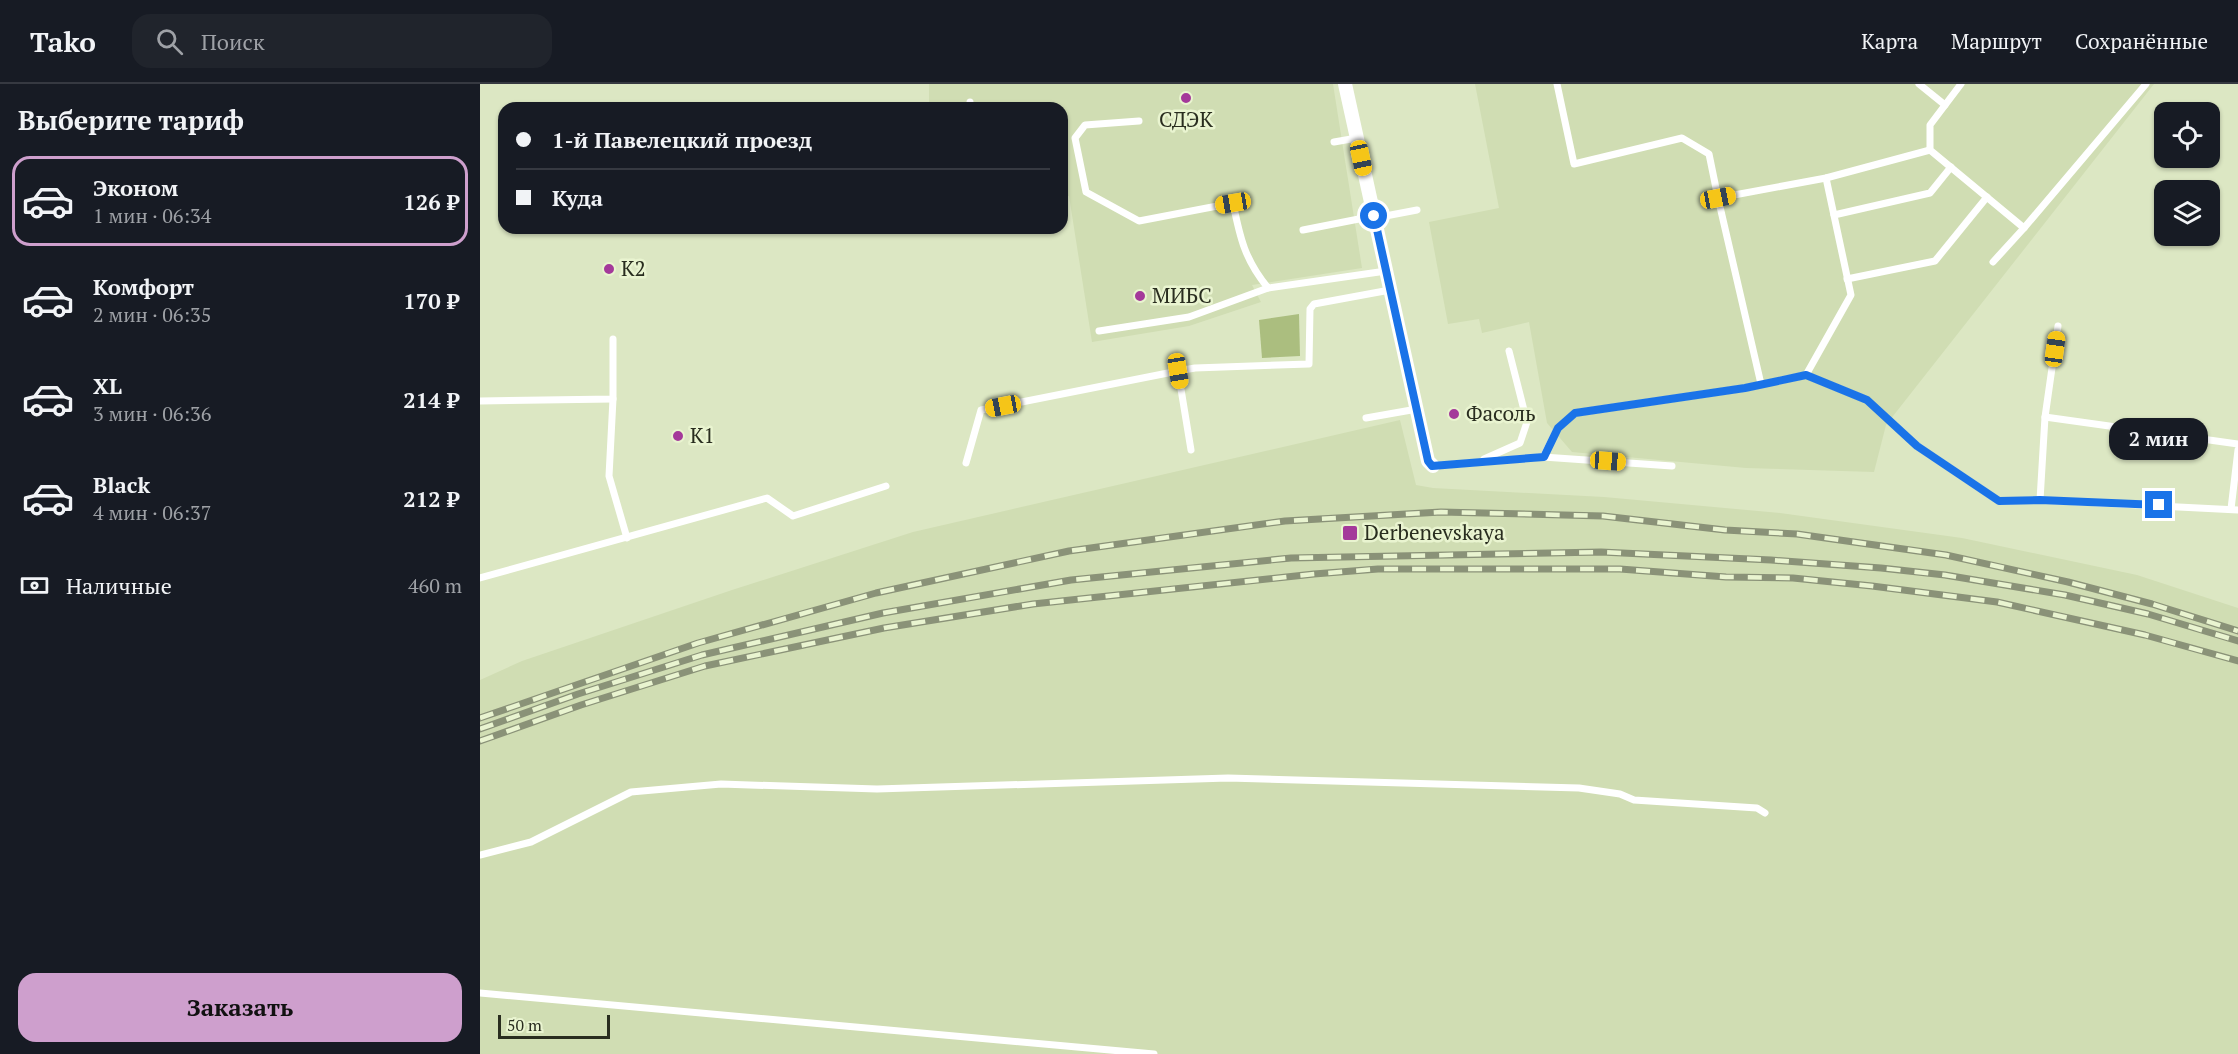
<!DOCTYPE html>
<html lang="ru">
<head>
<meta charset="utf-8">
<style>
  :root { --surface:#171b24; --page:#20242c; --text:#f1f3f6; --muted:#9ea1a6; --line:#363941; --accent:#ce9fcd }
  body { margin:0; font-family:"PT Serif",serif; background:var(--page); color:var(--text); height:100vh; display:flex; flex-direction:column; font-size:22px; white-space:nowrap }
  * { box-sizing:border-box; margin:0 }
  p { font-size:20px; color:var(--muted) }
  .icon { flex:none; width:33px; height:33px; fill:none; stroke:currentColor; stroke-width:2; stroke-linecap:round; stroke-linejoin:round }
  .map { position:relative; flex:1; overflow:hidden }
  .side { display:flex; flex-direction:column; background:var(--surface); width:480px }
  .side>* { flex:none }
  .guide { position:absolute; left:18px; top:18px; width:570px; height:132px; border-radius:18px; box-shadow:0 2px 4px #0004; display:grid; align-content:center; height:132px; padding:0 18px; background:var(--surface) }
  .fabs { position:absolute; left:1674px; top:18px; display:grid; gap:12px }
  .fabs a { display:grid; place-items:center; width:66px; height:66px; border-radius:12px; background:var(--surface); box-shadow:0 2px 4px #0004; font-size:30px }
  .scale { position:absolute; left:18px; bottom:15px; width:112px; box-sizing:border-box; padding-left:6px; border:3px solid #292d1f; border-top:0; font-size:16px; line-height:21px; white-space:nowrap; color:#292d1f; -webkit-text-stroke:4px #e9f4d0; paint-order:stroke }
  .end { position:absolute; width:27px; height:27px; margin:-14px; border:8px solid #1a73e8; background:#fff; box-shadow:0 0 0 3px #fff }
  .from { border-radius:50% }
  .bubble { position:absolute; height:42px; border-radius:18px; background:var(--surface); box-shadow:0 2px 4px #0004; font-size:20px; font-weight:700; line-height:42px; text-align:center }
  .car { position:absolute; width:18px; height:36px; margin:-18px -9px; border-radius:8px; box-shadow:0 0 4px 2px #0007; background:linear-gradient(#f5c518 24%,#345 0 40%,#f5c518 0 76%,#345 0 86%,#f5c518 0) }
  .guide b { display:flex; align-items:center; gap:21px; height:57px; font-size:22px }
  .guide b+b { border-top:2px solid var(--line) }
  .guide i { width:15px; height:15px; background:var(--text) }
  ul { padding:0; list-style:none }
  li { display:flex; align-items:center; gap:18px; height:90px; margin:0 12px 9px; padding:0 6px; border:3px solid transparent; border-radius:18px }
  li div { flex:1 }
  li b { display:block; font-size:22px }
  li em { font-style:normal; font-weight:700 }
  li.current { border-color:var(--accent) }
  li>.icon { width:54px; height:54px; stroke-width:1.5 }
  h2 { padding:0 18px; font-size:27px; line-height:72px }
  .pay { display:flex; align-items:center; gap:15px; height:66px; padding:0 18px; font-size:22px }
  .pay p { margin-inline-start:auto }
  .cta { display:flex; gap:12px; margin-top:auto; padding:12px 18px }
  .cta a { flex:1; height:69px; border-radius:18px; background:var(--accent); color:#111; font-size:24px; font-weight:700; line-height:69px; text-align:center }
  header { display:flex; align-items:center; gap:36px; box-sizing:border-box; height:84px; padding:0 30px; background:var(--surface); border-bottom:2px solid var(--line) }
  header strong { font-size:28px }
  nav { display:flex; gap:33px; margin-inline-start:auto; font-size:21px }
  .search { width:420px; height:54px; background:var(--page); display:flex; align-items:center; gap:15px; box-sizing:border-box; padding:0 21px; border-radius:18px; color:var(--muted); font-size:22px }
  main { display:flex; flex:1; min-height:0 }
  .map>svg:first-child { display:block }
  .built { fill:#d0ddb3 }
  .green { fill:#abbe7f }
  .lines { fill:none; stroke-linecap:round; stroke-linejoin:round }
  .lane { stroke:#fff; stroke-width:7 }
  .street { stroke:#fff; stroke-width:14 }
  .rail-casing { stroke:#8a9278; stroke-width:7 }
  .rail { stroke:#e9f4d0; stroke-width:4.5; stroke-dasharray:14; stroke-linecap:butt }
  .route { stroke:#1a73e8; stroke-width:8 }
  .poi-dot { fill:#a4399a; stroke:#e9f4d0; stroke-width:2 }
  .labels { text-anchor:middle; stroke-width:5; stroke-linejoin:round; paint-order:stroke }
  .poi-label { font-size:21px; fill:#292d1f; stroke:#e9f4d0; text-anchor:start }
</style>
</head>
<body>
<header>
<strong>Tako</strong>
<div class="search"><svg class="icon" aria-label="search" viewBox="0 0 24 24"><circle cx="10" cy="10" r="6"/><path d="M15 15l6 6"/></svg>Поиск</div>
<nav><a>Карта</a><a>Маршрут</a><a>Сохранённые</a></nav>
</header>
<main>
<section class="side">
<h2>Выберите тариф</h2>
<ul>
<li class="current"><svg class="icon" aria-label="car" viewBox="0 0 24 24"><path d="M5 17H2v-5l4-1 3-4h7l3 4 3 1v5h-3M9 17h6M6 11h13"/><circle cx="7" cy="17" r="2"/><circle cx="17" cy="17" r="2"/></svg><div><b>Эконом</b><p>1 мин · 06:34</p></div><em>126 ₽</em></li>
<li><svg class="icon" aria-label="car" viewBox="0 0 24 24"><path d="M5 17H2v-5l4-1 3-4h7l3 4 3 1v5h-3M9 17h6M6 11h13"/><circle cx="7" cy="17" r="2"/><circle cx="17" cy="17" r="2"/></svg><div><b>Комфорт</b><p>2 мин · 06:35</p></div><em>170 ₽</em></li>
<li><svg class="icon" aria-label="car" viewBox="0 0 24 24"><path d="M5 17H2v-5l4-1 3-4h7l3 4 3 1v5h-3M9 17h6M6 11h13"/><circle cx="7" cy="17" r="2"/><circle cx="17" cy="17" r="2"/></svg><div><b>XL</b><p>3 мин · 06:36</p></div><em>214 ₽</em></li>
<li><svg class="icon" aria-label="car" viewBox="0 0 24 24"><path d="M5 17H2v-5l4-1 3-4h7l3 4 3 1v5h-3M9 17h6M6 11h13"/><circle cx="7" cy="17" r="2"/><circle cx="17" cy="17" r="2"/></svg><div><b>Black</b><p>4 мин · 06:37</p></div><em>212 ₽</em></li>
</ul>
<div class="pay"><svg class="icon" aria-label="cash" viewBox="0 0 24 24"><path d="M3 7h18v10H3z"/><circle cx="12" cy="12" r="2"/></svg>Наличные<p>460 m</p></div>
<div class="cta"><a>Заказать</a></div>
</section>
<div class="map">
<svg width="1758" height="970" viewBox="0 0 1758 970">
  <rect width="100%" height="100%" fill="#dce7c3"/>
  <g class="built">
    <polygon points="449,0 853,0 882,184 772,201 781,218 709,242 612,258 589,112 582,113 582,24 449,24"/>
    <polygon points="995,0 1674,0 1406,341 1394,388 1266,384 1092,368 1067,339 1049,238 1002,249 999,235 968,240 949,138 1019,124"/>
    <polygon points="920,336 936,401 953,404 1124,413 1300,429 1482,454 1657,491 1758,524 1758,970 0,970 0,596 42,577 252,506 433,448"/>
  </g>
  <polygon class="green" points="819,230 820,272 782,274 779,236"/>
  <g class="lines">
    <g class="lane">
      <polyline points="1077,0 1094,80 1202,54 1229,70 1238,114"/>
      <polyline points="1439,0 1465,21"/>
      <polyline points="1481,0 1450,41 1450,66 1544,144 1666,0"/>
      <polyline points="490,18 490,24"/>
      <polyline points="582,33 583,33"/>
      <path d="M659 37 605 41 595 54 606 108 659 137 753 119C760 154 765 176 788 204L906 187"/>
      <polyline points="854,58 877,54"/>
      <polyline points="1354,131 1450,109 1471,83"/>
      <polyline points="895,134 937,126"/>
      <polyline points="823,146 894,132"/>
      <polyline points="1513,178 1544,144"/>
      <polyline points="1367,195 1455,177 1507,113"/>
      <polyline points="619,247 709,233 788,204"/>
      <polyline points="1326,291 1371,211 1346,94"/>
      <polyline points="1281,300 1238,114 1346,94 1450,66"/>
      <polyline points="133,315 129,392 147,454"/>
      <polyline points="0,317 133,315 133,255"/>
      <polyline points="1565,333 1758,360"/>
      <polyline points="886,334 937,325"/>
      <polyline points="711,366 698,287 715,284 829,280 830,225 834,220 910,206"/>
      <polyline points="1063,373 1078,344 1095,329 1265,304 1326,291 1387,316 1437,362 1519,417 1560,416 1758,426"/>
      <polyline points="1004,375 1040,359 1047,338 1029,267"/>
      <polyline points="486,379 501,326 698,287"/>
      <polyline points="953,382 1063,373 1192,382"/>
      <polyline points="1560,416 1565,333 1578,242"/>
      <polyline points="1751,425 1758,366"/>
      <polyline points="0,494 287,414 313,432 406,402"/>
      <polyline points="0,771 51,758 151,708 241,700 397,705 748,694 1099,704 1140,710 1154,716 1277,724 1285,729"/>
      <polyline points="0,909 674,970"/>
    </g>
    <polyline class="street" points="865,0 948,377 953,382"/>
    <g class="rail-casing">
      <g id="rail">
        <polyline points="0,634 218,559 396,509 589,467 805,437 961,428 1123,432 1245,446 1317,450 1466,471 1588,498 1672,520 1758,547"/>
        <polyline points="0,645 98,610 222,571 403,529 591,496 811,474 1121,468 1291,476 1401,484 1465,491 1585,511 1668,530 1758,557"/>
        <polyline points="0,657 101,621 225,582 404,544 553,520 834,490 898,485 1140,485 1246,493 1313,494 1392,502 1517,518 1665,551 1758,577"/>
      </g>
    </g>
    <use href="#rail" class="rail"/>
  </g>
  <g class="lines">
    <polyline class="route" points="894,132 948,377 952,382 1064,373 1078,344 1095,329 1265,304 1326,291 1387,316 1437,362 1519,417 1560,416 1679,421"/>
  </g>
  <g class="poi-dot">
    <circle cx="706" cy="14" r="6"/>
    <circle cx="129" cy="185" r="6"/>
    <circle cx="660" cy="212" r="6"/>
    <circle cx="974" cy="330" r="6"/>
    <circle cx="198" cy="352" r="6"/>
    <rect x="862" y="441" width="16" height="16" rx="3"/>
  </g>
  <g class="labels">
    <g class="poi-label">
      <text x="706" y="43" text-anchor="middle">СДЭК</text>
      <text x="141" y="192">К2</text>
      <text x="672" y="219">МИБС</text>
      <text x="986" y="337">Фасоль</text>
      <text x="210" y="359">К1</text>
      <text x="884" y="456">Derbenevskaya</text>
    </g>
  </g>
</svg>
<div class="fabs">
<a><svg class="icon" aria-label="locate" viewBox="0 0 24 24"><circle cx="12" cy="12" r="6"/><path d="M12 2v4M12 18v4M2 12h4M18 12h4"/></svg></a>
<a><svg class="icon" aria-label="layers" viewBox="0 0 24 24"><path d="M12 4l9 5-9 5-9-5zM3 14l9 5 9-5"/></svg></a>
</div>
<div class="scale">50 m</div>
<i class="end from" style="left:894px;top:132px"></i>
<i class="end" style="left:1679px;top:421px"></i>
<div class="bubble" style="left:1629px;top:334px;width:99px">2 мин</div>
<i class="car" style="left:881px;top:74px;rotate:168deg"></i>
<i class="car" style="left:1238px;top:114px;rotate:79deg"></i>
<i class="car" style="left:753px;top:119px;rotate:260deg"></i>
<i class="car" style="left:1575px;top:265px;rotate:8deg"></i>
<i class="car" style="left:698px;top:287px;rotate:171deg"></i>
<i class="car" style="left:523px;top:322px;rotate:259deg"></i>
<i class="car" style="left:1128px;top:377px;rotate:94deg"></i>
<div class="guide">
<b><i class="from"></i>1-й Павелецкий проезд</b>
<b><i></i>Куда</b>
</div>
</div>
</main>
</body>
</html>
